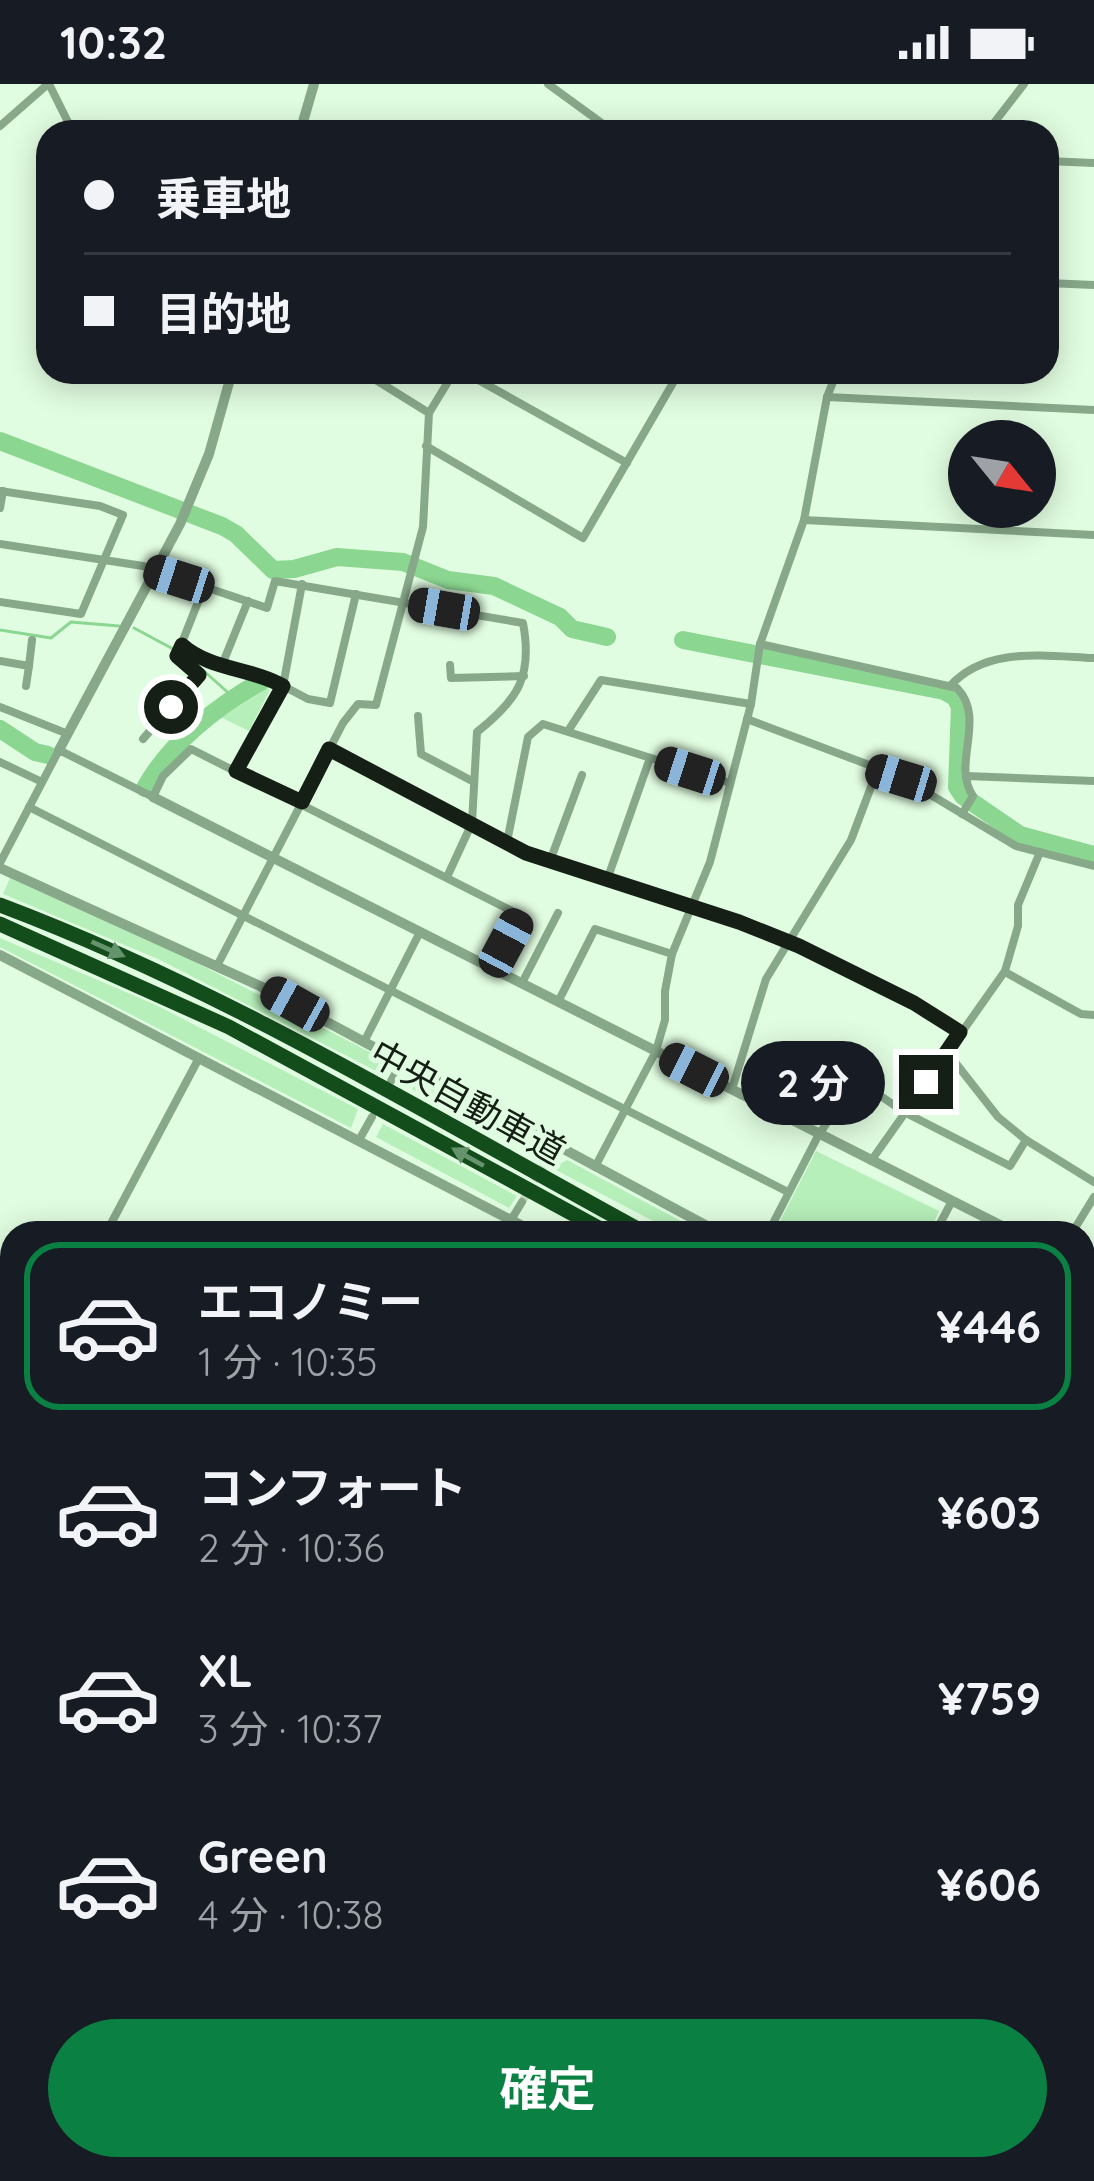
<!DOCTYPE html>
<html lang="ja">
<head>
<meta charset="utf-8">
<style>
  :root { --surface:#171b24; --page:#20242c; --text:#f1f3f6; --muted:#9ea1a6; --line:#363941; --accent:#0b8043 }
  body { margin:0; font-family:Quicksand,"Noto Sans JP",sans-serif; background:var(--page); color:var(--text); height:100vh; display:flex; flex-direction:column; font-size:45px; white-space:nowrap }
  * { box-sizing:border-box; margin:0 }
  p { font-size:39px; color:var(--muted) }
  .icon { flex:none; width:66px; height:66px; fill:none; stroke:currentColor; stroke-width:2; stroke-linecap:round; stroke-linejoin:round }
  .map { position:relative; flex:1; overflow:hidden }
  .sheet { position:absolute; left:0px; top:1137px; width:1095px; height:960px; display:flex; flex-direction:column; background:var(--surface); border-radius:36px 36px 0 0; box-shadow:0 6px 30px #0003 }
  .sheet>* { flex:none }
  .banner { position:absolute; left:36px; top:36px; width:1023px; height:264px; border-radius:36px; box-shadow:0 6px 30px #0003; display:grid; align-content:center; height:264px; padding:0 48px; background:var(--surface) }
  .needle { width:78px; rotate:120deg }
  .fabs { position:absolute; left:948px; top:336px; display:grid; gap:24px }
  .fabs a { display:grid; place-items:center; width:108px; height:108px; border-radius:50%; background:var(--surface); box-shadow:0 6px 30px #0003; font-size:60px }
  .end { position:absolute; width:54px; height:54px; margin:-27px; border:15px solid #151f15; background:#fff; box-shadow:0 0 0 6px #fff }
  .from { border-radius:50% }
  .bubble { position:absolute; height:84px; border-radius:42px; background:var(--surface); box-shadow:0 6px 30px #0003; font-size:39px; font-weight:700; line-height:84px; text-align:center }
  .car { position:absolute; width:36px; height:72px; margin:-36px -18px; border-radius:15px; box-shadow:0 0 9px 3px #0007; background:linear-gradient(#222 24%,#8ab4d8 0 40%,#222 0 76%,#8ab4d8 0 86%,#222 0) }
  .banner b { display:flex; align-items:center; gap:42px; height:114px; font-size:45px }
  .banner b+b { border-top:3px solid var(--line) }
  .banner i { width:30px; height:30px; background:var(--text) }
  ul { padding:21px 0 0; list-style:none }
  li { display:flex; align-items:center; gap:36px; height:168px; margin:0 24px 18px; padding:0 24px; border:6px solid transparent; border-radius:36px }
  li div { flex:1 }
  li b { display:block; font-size:45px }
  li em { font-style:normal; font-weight:700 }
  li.current { border-color:var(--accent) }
  li>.icon { width:108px; height:108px; stroke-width:1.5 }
  .action { display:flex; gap:24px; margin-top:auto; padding:24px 48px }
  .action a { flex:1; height:138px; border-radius:72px; background:var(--accent); color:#fff; font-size:48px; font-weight:700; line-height:138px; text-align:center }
  .status { display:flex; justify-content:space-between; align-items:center; height:84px; padding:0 60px; background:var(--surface); direction:ltr }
  .status svg { height:33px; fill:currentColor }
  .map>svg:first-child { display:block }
  .green { fill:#b6efb9 }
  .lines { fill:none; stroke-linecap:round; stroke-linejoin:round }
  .stream { stroke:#8bd690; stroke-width:3 }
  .river { stroke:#8bd690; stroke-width:18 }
  .minor-tunnel { stroke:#c2dcc2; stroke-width:8; stroke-dasharray:8 4; stroke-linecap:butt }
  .minor { stroke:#88a88a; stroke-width:8 }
  .tertiary { stroke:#88a88a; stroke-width:10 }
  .motorway { stroke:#134d1c; stroke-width:15 }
  .oneway { fill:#65936b }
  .route { stroke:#151f15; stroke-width:15 }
  .labels { text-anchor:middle; stroke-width:10; stroke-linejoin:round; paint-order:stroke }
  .street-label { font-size:36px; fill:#151f15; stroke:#e1fde1 }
</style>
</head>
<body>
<div class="status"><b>10:32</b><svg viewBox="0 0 49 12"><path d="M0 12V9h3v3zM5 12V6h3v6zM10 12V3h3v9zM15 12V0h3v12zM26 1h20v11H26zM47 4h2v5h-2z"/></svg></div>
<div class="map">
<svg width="1094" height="2097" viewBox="0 0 1094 2097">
  <rect width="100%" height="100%" fill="#e1fde1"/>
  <g class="green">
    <polygon points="260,601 270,606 249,647 214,630"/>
    <polygon points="10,794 168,864 389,978 382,990 158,875 3,810"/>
    <polygon points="0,854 156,921 358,1025 351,1044 0,863"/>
    <polygon points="418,996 543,1063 538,1074 412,1005"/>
    <polygon points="383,1040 517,1112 509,1124 376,1053"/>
    <polygon points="816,1067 939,1127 929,1149 774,1149"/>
    <polygon points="567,1076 703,1149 676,1149 552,1084"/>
    <polygon points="12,1339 12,1738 4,1753 0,1751 0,1362"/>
  </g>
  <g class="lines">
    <g class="stream">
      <polyline points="134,544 175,566"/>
      <polyline points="0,546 51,554 71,538 119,542"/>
      <polyline points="187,572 233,613"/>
      <polyline points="1083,1572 1094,1578"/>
      <polyline points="0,1759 12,1765"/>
    </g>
    <g class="river">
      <polyline points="0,357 222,442 236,450 273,486 294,485 337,473 403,478 448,496 494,502 560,533 572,545 607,553"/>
      <polyline points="683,556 944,607 955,613 960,623 957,703 963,712 1020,751 1094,771"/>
      <polyline points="0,645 35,668 48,671"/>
      <path d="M145 704C169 660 218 621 262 597"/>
      <polyline points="0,2087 76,2097"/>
    </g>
    <polyline class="minor-tunnel" points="522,1118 546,1077"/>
    <g class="minor">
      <polyline points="49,0 73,48"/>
      <polyline points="548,0 614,48"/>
      <polyline points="0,42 48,0"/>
      <polyline points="987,48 1024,0"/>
      <polyline points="1047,77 1094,79"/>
      <polyline points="1047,199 1094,201"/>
      <polyline points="363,288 429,329"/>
      <polyline points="464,288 627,379"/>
      <polyline points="827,313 1094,326"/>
      <polyline points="426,362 583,454 677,292"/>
      <polyline points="0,407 100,422 123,431 81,530 0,518"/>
      <polyline points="0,424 3,407"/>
      <polyline points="804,436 1094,451"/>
      <path d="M0 460 143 482 267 524 275 497 523 539C533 592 518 616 477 648L472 739 447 793"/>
      <polyline points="204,503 181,561 191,570 250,592 266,593 308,615 330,619 356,510"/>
      <path d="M760 560 957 604C987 635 951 680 973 712L962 730"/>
      <polyline points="0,577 29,582 32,556"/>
      <polyline points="222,581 248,517"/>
      <polyline points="450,581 451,594 524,592"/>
      <polyline points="26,602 29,582"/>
      <path d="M950 602C986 562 1045 572 1094 574"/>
      <polyline points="0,623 68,650"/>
      <polyline points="418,632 421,670 474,698"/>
      <polyline points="747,635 901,693 1016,762 1094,782"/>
      <polyline points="568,647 601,596 751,620"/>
      <polyline points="143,655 199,591 177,571 181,561"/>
      <polyline points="329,665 526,769 739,838 799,862 913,919 960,948"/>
      <polyline points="0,678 42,698"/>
      <polyline points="236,687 283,602 302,500"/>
      <polyline points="966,692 1094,697"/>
      <polyline points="29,723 788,1108"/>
      <polyline points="507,758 528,653 543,640 730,699"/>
      <polyline points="550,777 582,691"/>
      <polyline points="0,779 59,666 153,713 163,692 191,665 518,830 520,833 493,885"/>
      <polyline points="607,796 650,674"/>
      <polyline points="218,880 343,639 358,620 376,621 423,443 429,329 454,288"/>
      <polyline points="1005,888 1081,930 1094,931"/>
      <polyline points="522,899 558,829"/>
      <polyline points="558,918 595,845 672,870"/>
      <polyline points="364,958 420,848"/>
      <polyline points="947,968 998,1033 1026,1056 1094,1098"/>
      <polyline points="391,997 402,978"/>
      <polyline points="732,1005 766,895 851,756 877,687"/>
      <polyline points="359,1056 372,1033"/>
      <polyline points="546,1077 555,1061"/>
      <polyline points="871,1077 1005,887 1018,842 1018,821 1040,768"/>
      <polyline points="595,1083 656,967 665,936 665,907 672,870 710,778 751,620 760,560 804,436 827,313 837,288"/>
      <polyline points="511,1136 522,1118"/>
      <polyline points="106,1149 199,974"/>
      <polyline points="768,1149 818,1052 856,995 904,1028 1010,1082 1026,1056"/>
      <polyline points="935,1149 952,1117"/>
      <polyline points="1072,1149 1094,1113"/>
      <polyline points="1083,1711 1094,1690"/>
      <polyline points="1083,1869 1094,1886"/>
      <polyline points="1083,1986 1094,1992"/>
    </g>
    <g class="tertiary">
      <polyline points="300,48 314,0"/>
      <polyline points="59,666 180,440 209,370 232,288"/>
      <polyline points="153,713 1016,1149"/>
      <polyline points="0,784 260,902 720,1149"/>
      <polyline points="0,871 536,1149"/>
      <polyline points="1083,1176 1094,1179"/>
      <polyline points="0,1202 12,1208"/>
      <polyline points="1083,1322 1094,1327"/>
      <polyline points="1083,1433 1094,1439"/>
      <polyline points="1083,1762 1094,1768"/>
      <polyline points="0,1794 12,1771"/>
      <polyline points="0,2055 12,2058"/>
      <polyline points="1083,2056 1094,2035"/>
      <polyline points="227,2085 331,2097"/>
      <polyline points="579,2097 603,2085"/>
      <polyline points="1061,2097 1068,2085"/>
    </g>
    <g class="motorway">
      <path d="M0 821C226 906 434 1034 645 1149"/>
      <polyline points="0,840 229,943 608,1149"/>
      <polyline points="1083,1360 1094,1364"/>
      <polyline points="1083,1377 1094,1381"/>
    </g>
  </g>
  <defs><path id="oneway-solid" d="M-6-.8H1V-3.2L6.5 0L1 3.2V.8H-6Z" transform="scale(3)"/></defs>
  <g class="oneway">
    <use href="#oneway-solid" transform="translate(108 865) rotate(24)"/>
    <use href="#oneway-solid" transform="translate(468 1073) rotate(-151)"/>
  </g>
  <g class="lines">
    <path class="route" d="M171 623 199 591 177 572 182 561C210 586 252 584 283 602L236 687 302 718 329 665 526 769 739 838 799 862 914 919 960 948 926 998"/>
  </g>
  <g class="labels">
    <g class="street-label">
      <text transform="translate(468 1018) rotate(29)" y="13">中央自動車道</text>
    </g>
  </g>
</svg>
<div class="fabs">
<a><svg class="needle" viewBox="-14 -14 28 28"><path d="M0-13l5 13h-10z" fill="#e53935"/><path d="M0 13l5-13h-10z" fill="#9ea1a6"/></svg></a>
</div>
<i class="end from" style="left:171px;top:623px"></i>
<i class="end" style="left:926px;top:998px"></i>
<div class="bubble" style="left:741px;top:957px;width:144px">2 分</div>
<i class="car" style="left:179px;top:495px;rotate:288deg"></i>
<i class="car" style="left:444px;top:525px;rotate:280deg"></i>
<i class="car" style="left:690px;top:687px;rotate:288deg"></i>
<i class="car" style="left:901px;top:694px;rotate:287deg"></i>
<i class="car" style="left:506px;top:859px;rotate:28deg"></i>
<i class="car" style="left:295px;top:920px;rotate:299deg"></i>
<i class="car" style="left:694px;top:986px;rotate:297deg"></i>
<div class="banner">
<b><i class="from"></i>乗車地</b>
<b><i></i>目的地</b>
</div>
<section class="sheet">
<ul>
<li class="current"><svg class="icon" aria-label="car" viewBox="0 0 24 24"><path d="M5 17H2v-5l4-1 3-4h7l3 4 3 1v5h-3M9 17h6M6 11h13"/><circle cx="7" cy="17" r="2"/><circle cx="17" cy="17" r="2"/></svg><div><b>エコノミー</b><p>1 分 · 10:35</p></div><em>¥446</em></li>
<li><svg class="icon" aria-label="car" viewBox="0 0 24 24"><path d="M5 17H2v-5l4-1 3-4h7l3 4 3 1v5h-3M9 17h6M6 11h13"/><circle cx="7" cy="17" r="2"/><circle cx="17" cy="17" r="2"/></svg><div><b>コンフォート</b><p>2 分 · 10:36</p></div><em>¥603</em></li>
<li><svg class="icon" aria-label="car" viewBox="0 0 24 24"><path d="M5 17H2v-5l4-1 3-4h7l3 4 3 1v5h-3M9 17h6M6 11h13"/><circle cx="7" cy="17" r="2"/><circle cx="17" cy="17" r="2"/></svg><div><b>XL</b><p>3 分 · 10:37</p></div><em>¥759</em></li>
<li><svg class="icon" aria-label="car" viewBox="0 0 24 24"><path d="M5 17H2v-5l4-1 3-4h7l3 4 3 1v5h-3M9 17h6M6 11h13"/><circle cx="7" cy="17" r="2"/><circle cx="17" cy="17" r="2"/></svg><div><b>Green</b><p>4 分 · 10:38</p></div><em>¥606</em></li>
</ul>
<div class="action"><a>確定</a></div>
</section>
</div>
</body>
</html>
